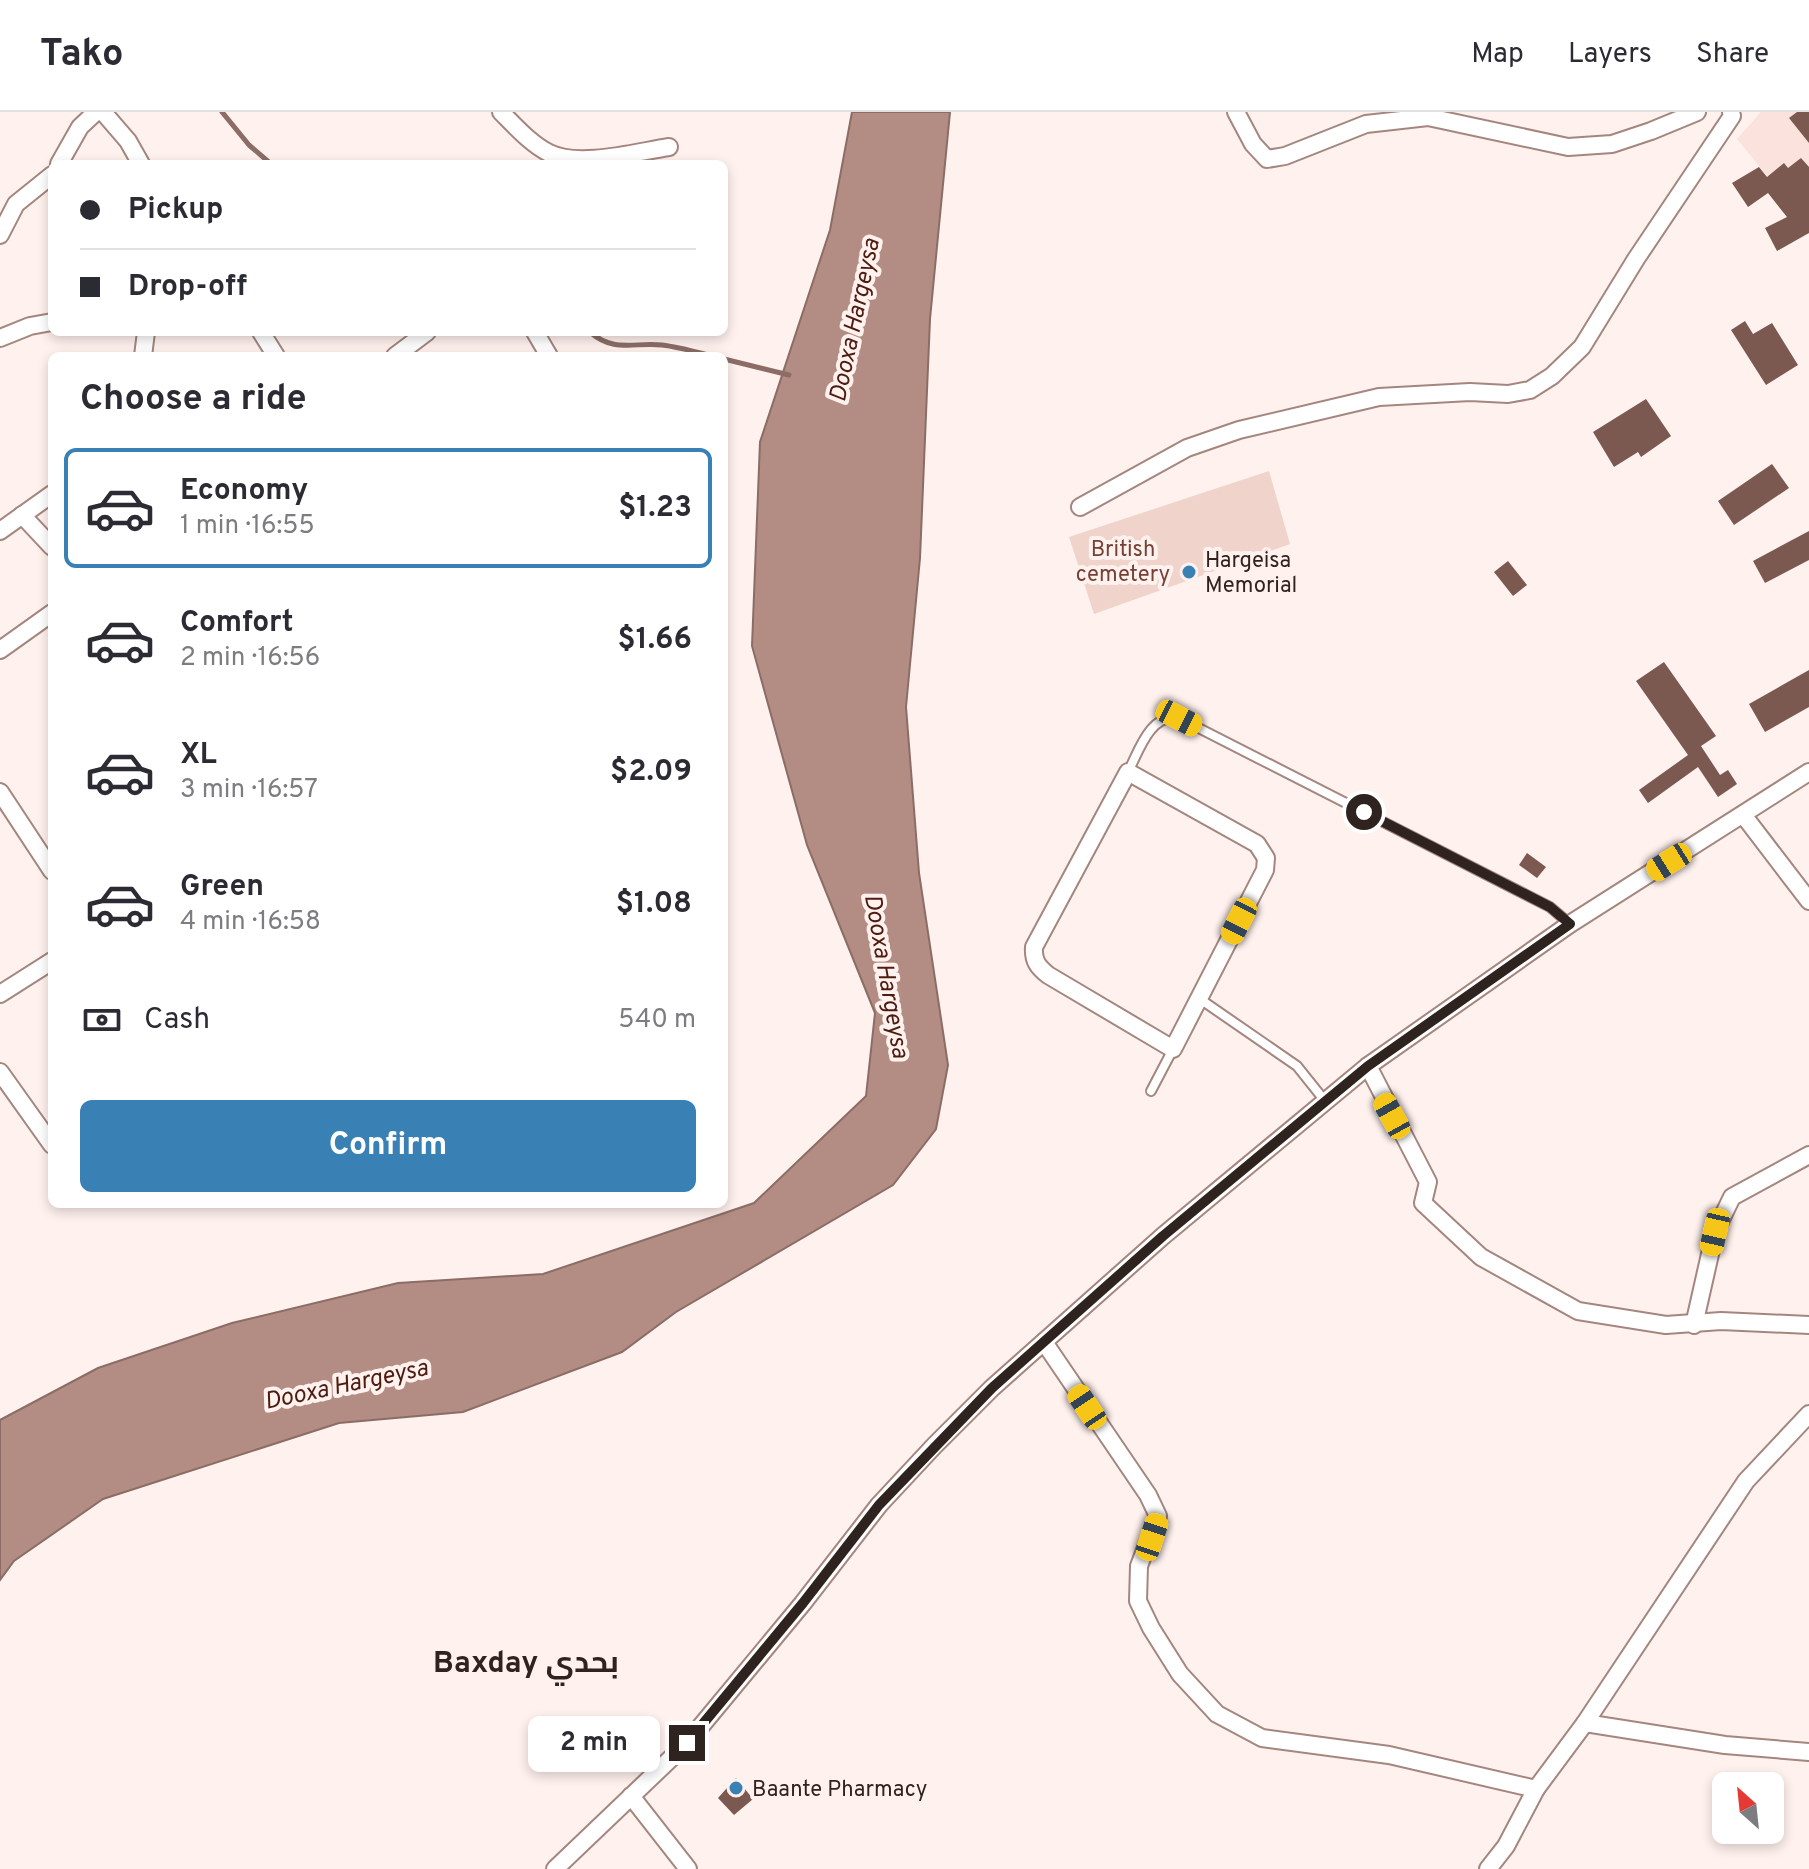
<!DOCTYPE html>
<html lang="en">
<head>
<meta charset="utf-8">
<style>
  :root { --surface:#fff; --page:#f7f7f7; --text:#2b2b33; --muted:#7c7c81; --line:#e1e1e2; --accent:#3981b5 }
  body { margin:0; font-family:Overpass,Cairo,sans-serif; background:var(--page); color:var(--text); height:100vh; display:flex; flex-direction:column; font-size:30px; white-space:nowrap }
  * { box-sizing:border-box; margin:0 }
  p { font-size:26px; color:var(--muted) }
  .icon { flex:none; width:44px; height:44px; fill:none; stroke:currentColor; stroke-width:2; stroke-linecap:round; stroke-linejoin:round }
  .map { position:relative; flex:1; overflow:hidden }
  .drawer { position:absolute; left:48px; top:240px; width:680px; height:856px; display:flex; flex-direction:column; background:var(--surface); border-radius:12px; box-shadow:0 4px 12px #0003 }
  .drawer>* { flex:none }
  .top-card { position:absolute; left:48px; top:48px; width:680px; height:176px; border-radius:12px; box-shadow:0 4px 12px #0003; display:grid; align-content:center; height:176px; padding:0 32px; background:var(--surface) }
  .needle { width:52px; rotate:333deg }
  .tools { position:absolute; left:1712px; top:1660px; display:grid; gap:16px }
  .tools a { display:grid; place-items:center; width:72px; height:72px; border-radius:12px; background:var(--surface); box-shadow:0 4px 12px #0003; font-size:40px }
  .end { position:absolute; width:36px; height:36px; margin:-18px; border:10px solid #2f2320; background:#fff; box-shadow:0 0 0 4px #fff }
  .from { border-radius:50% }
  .bubble { position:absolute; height:56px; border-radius:12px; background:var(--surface); box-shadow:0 4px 12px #0003; font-size:26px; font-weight:700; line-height:56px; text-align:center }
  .car { position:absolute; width:24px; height:48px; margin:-24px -12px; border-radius:10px; box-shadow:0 0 6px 2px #0007; background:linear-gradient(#f5c518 24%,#345 0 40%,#f5c518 0 76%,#345 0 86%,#f5c518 0) }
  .top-card b { display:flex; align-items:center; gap:28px; height:76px; font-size:30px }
  .top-card b+b { border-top:2px solid var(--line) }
  .top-card i { width:20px; height:20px; background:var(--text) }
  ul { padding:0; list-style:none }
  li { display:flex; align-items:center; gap:24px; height:120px; margin:0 16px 12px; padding:0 16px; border:4px solid transparent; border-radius:12px }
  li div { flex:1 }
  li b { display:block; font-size:30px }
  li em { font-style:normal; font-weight:700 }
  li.active { border-color:var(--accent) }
  li>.icon { width:72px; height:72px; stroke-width:1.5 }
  h2 { padding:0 32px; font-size:36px; line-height:96px }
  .pay { display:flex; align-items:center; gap:20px; height:88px; padding:0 32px; font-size:30px }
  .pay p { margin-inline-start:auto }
  .cta { display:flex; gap:16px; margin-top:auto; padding:16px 32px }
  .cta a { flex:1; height:92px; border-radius:12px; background:var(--accent); color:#fff; font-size:32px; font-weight:700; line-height:92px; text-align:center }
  header { display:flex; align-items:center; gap:48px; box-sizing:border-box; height:112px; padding:0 40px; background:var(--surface); border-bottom:2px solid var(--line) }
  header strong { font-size:38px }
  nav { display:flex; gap:44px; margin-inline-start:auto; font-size:28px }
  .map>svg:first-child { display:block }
  .built { fill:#fbe2dc }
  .green { fill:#f0d3cb }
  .water { fill:#b38d84; stroke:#8b6d66; stroke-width:2 }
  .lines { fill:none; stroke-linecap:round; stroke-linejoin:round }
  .stream { stroke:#8b6d66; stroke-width:5 }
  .building { fill:#7b5850 }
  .lane-casing { stroke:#a4867f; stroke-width:12 }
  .street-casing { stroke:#a4867f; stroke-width:20 }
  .lane { stroke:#fff; stroke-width:8 }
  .street { stroke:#fff; stroke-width:16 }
  .route { stroke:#2f2320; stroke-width:10 }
  .poi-dot { fill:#3981b5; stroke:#fff1ee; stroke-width:3 }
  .labels { text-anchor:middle; stroke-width:8; stroke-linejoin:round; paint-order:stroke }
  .park-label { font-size:22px; fill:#764034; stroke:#fff1ee }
  .poi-label { font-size:22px; fill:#2f2320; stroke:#fff1ee; text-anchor:start }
  .water-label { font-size:24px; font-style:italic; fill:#4d1b10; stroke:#fff1ee }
  .district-label { font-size:30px; font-weight:bold; fill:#2f2320; stroke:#fff1ee }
</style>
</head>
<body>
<header>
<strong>Tako</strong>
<nav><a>Map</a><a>Layers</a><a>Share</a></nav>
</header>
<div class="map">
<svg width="1809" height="1757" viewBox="0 0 1809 1757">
  <rect width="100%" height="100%" fill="#fff1ee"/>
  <polygon class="built" points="1761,0 1809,0 1809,115 1737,27"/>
  <polygon class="green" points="1269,359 1290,432 1094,502 1069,425"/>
  <polygon class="water" points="852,0 950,0 930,207 920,446 906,595 919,761 948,953 936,1017 893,1073 676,1200 622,1240 463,1300 339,1311 103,1387 14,1449 0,1468 0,1308 98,1256 232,1211 398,1171 543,1162 754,1091 866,984 875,901 807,733 752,534 760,330 830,118"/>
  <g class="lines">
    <g class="stream">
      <polyline points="222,0 249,33 271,52"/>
      <path d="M590 220C614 241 634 230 662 233 679 235 696 240 712 244"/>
      <polyline points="724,247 789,263"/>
    </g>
  </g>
  <g class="building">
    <polygon points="1797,0 1809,0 1809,31 1789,6"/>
    <polygon points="1801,46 1809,55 1809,121 1777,139 1765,116 1787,105 1768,81 1748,95 1732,71 1759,55 1767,65 1784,51 1788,56"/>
    <polygon points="1745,209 1753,222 1772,211 1798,253 1766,273 1731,218"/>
    <polygon points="1646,287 1671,324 1641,345 1638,340 1614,355 1593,320"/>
    <polygon points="1772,352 1789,376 1734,413 1718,389"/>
    <polygon points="1809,419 1809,448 1765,471 1753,449"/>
    <polygon points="1508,449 1527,473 1513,484 1494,460"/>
    <polygon points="1664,550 1716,624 1701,634 1720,663 1728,658 1737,672 1718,685 1698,655 1648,691 1639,678 1688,643 1636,569"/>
    <polygon points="1809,558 1809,595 1765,620 1749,592"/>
    <polygon points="1527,741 1546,755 1537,766 1519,753"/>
    <polygon points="736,1666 753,1687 734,1703 718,1686"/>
  </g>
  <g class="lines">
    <g class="lane-casing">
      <g id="lane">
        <path d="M1128 660C1139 639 1150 601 1179 606L1550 795 1570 812"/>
        <polyline points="1200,887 1297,954 1325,989"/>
        <polyline points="1151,979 1173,937"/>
      </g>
    </g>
    <g class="street-casing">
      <g id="street">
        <polyline points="103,0 128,29 141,52"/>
        <path d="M501 0C516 15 531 32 549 41 579 56 636 40 669 35"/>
        <polyline points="1236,0 1253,32 1267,47 1285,44 1366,12 1428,5 1568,35 1612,32 1651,19 1697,0"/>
        <polyline points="59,52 80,15 96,0"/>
        <polyline points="0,123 16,92 52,63"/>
        <polyline points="261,220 276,244"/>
        <polyline points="535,220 549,244"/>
        <polyline points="0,226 30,214 52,210"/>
        <polyline points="143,244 146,220"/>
        <polyline points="395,244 427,220"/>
        <polyline points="1080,395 1187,336 1239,318 1379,285 1470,280 1508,282 1530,278 1552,264 1582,235 1636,147 1732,4 1731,0"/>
        <polyline points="22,403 52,435"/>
        <polyline points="0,419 52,382"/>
        <polyline points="0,538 52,501"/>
        <path d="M1128 660 1257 732 1266 746 1265 758 1173 937 1048 863C1038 855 1033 849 1034 835Z"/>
        <polyline points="0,680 52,759"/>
        <polyline points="1744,704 1809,789"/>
        <polyline points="0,882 52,849"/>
        <polyline points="1368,954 1428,1070 1423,1091 1481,1145 1578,1199 1666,1213 1721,1209 1809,1213"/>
        <polyline points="0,960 52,1033"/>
        <polyline points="1694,1213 1715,1120 1732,1085 1809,1043"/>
        <polyline points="1044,1230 1148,1383 1158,1404 1139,1454 1138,1489 1151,1516 1180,1562 1217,1602 1262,1626 1389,1643 1536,1677"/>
        <polyline points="1585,1611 1725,1633 1809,1640"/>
        <polyline points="631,1684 688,1757"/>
        <polyline points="555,1757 687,1631 803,1491 879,1393 934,1334 992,1276 1163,1124 1368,954 1570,812 1809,660"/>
        <polyline points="1488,1757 1506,1734 1536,1677 1585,1611 1746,1369 1809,1302"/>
      </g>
    </g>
    <use href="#lane" class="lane"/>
    <use href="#street" class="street"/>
  </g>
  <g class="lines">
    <polyline class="route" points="687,1631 803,1491 879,1393 992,1276 1163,1124 1368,954 1570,812 1550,795 1364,700"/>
  </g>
  <g class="poi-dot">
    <circle cx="1189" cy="460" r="8"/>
    <circle cx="736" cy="1676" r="8"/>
  </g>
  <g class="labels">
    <g class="park-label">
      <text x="1123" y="444">British<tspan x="1123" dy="25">cemetery</tspan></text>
    </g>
    <g class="poi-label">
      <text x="1205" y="455">Hargeisa<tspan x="1205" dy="25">Memorial</tspan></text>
      <text x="752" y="1684">Baante Pharmacy</text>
    </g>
    <g class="water-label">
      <text transform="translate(854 208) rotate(-78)" y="8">Dooxa Hargeysa</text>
      <text transform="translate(887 864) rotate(80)" y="8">Dooxa Hargeysa</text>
      <text transform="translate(346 1272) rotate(-12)" y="8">Dooxa Hargeysa</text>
    </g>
    <g class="district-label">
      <text x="526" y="1560">Baxday بحدي</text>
    </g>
  </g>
</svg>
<div class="tools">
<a><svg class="needle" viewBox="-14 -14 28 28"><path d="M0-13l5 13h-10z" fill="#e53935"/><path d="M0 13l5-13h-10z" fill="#7c7c81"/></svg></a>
</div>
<i class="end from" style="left:1364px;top:700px"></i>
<i class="end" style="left:687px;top:1631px"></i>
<div class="bubble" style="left:528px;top:1604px;width:132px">2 min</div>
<i class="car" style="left:1179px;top:606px;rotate:117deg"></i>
<i class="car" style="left:1669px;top:750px;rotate:238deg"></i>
<i class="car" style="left:1239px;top:809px;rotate:207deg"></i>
<i class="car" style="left:1392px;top:1004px;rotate:331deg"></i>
<i class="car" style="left:1715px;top:1120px;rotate:193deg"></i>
<i class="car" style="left:1087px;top:1295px;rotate:326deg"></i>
<i class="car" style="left:1152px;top:1425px;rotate:18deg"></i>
<div class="top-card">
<b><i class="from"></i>Pickup</b>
<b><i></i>Drop-off</b>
</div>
<section class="drawer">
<h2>Choose a ride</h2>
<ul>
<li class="active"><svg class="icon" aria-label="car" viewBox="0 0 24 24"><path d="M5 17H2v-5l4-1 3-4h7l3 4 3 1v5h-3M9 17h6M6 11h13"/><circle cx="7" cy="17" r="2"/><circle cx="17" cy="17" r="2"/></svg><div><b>Economy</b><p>1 min · 16:55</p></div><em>$1.23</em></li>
<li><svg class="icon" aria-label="car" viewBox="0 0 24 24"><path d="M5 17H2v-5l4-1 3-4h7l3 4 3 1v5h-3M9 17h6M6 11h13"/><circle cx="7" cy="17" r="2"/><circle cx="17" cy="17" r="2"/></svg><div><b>Comfort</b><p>2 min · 16:56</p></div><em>$1.66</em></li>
<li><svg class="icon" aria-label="car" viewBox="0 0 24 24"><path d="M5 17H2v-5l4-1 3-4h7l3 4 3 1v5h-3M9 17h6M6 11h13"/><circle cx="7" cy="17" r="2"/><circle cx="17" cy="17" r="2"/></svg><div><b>XL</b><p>3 min · 16:57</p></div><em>$2.09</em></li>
<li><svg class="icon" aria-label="car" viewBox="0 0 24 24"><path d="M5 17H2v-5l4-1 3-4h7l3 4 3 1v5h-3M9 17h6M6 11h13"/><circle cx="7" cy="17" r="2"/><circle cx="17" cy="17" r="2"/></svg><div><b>Green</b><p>4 min · 16:58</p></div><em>$1.08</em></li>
</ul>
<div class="pay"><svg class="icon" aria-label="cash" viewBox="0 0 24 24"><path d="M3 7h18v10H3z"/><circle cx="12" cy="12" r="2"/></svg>Cash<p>540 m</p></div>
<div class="cta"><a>Confirm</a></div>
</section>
</div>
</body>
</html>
